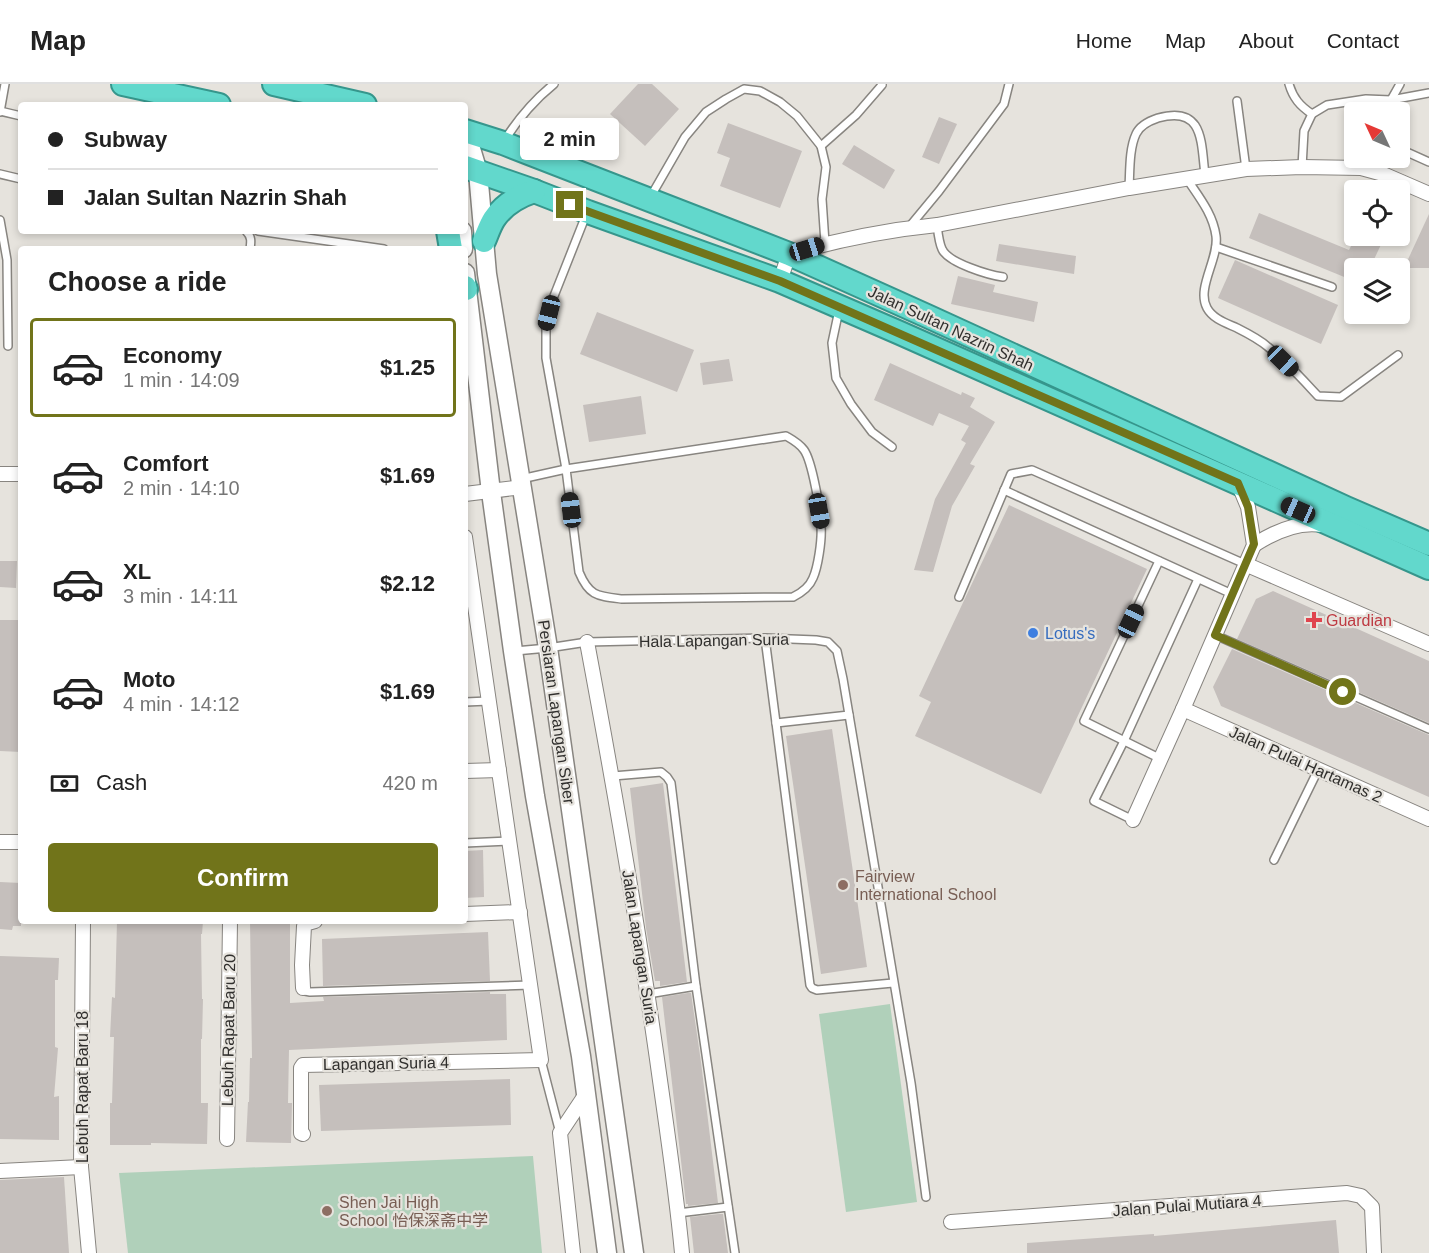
<!DOCTYPE html>
<html lang="en">
<head>
<meta charset="utf-8">
<style>
  :root { --surface:#fff; --page:#f6f6f6; --text:#222; --muted:#767676; --line:#e0e0e0; --accent:#71741a }
  body { margin:0; font-family:Helvetica,"Noto Sans SC",sans-serif; background:var(--page); color:var(--text); height:100vh; display:flex; flex-direction:column; font-size:22px; white-space:nowrap }
  * { box-sizing:border-box; margin:0 }
  p { font-size:20px; color:var(--muted) }
  .icon { flex:none; width:33px; height:33px; fill:none; stroke:currentColor; stroke-width:2; stroke-linecap:round; stroke-linejoin:round }
  .map { position:relative; flex:1; overflow:hidden }
  .sheet { position:absolute; left:18px; top:162px; width:450px; height:678px; display:flex; flex-direction:column; background:var(--surface); border-radius:6px; box-shadow:0 3px 9px #0003 }
  .sheet>* { flex:none }
  .top-card { position:absolute; left:18px; top:18px; width:450px; height:132px; border-radius:6px; box-shadow:0 3px 9px #0003; display:grid; align-content:center; height:132px; padding:0 30px; background:var(--surface) }
  .needle { width:39px; rotate:314deg }
  .fabs { position:absolute; left:1344px; top:18px; display:grid; gap:12px }
  .fabs a { display:grid; place-items:center; width:66px; height:66px; border-radius:6px; background:var(--surface); box-shadow:0 3px 9px #0003; font-size:30px }
  .end { position:absolute; width:27px; height:27px; margin:-14px; border:8px solid #71741a; background:#fff; box-shadow:0 0 0 3px #fff }
  .from { border-radius:50% }
  .bubble { position:absolute; height:42px; border-radius:6px; background:var(--surface); box-shadow:0 3px 9px #0003; font-size:20px; font-weight:800; line-height:42px; text-align:center }
  .car { position:absolute; width:18px; height:36px; margin:-18px -9px; border-radius:8px; box-shadow:0 0 4px 2px #0007; background:linear-gradient(#222 24%,#8ab4d8 0 40%,#222 0 76%,#8ab4d8 0 86%,#222 0) }
  .top-card b { display:flex; align-items:center; gap:21px; height:57px; font-size:22px }
  .top-card b+b { border-top:2px solid var(--line) }
  .top-card i { width:15px; height:15px; background:var(--text) }
  ul { padding:0; list-style:none }
  li { display:flex; align-items:center; gap:18px; height:99px; margin:0 12px 9px; padding:0 18px; border:3px solid transparent; border-radius:6px }
  li div { flex:1 }
  li b { display:block; font-size:22px }
  li em { font-style:normal; font-weight:800 }
  li.on { border-color:var(--accent) }
  li>.icon { width:54px; height:54px; stroke-width:1.5 }
  h2 { padding:0 30px; font-size:27px; line-height:72px }
  .pay { display:flex; align-items:center; gap:15px; height:66px; padding:0 30px; font-size:22px }
  .pay p { margin-inline-start:auto }
  .button { display:flex; gap:12px; margin-top:auto; padding:12px 30px }
  .button a { flex:1; height:69px; border-radius:6px; background:var(--accent); color:#fff; font-size:24px; font-weight:800; line-height:69px; text-align:center }
  header { display:flex; align-items:center; gap:36px; box-sizing:border-box; height:84px; padding:0 30px; background:var(--surface); border-bottom:2px solid var(--line) }
  header strong { font-size:28px }
  nav { display:flex; gap:33px; margin-inline-start:auto; font-size:21px }
  .map>svg:first-child { display:block }
  .green { fill:#b0d0ba }
  .building { fill:#c5bfbc }
  .lines { fill:none; stroke-linecap:round; stroke-linejoin:round }
  .service-casing { stroke:#888580; stroke-width:10 }
  .minor-casing { stroke:#888580; stroke-width:16 }
  .secondary-casing { stroke:#888580; stroke-width:21 }
  .trunk-casing { stroke:#36968c; stroke-width:26 }
  .service { stroke:#fff; stroke-width:7 }
  .minor { stroke:#fff; stroke-width:14 }
  .secondary { stroke:#fff; stroke-width:18 }
  .trunk { stroke:#62d8cc; stroke-width:22 }
  .route { stroke:#71741a; stroke-width:8 }
  .health-dot { fill:#e0444e; stroke:#e6e3dd; stroke-width:2 }
  .shop-dot { fill:#3f7fe0; stroke:#e6e3dd; stroke-width:2 }
  .education-dot { fill:#8d6e63; stroke:#e6e3dd; stroke-width:2 }
  .labels { text-anchor:middle; stroke-width:4.5; stroke-linejoin:round; paint-order:stroke }
  .street-label { font-size:16px; fill:#302f2d; stroke:#e6e3dd }
  .health-label { font-size:16px; fill:#be3a42; stroke:#e6e3dd; text-anchor:start }
  .shop-label { font-size:16px; fill:#366cbe; stroke:#e6e3dd; text-anchor:start }
  .education-label { font-size:16px; fill:#785e54; stroke:#e6e3dd; text-anchor:start }
</style>
</head>
<body>
<header>
<strong>Map</strong>
<nav><a>Home</a><a>Map</a><a>About</a><a>Contact</a></nav>
</header>
<div class="map">
<svg width="1429" height="1169" viewBox="0 0 1429 1169">
  <rect width="100%" height="100%" fill="#e6e3dd"/>
  <g class="green">
    <polygon points="890,920 917,1118 846,1128 819,930"/>
    <polygon points="533,1072 542,1169 128,1169 119,1089"/>
  </g>
  <g class="building">
    <polygon points="638,0 652,0 679,25 645,62 610,30"/>
    <polygon points="939,33 957,40 939,80 922,73"/>
    <polygon points="728,39 802,67 780,124 720,102 730,74 717,69"/>
    <polygon points="854,61 895,86 884,105 842,80"/>
    <polygon points="1259,129 1349,166 1356,152 1385,152 1370,184 1354,184 1354,197 1249,154"/>
    <polygon points="1429,130 1429,184 1404,184"/>
    <polygon points="999,160 1076,172 1074,190 996,177"/>
    <polygon points="1235,176 1338,221 1321,260 1218,214"/>
    <polygon points="958,192 995,201 993,208 1038,218 1034,238 951,220"/>
    <polygon points="597,228 694,266 677,308 580,270"/>
    <polygon points="729,275 733,297 703,301 700,279"/>
    <polygon points="890,279 961,311 962,308 975,314 970,323 995,338 970,380 975,382 952,422 933,488 914,486 935,415 966,359 961,356 969,342 939,329 933,342 874,316"/>
    <polygon points="641,312 646,350 589,358 583,321"/>
    <polygon points="1009,421 1147,485 1041,710 915,652 931,618 919,612"/>
    <polygon points="0,477 17,477 16,504 0,503"/>
    <polygon points="1273,507 1429,577 1429,639 1237,555 1256,515"/>
    <polygon points="0,536 21,536 21,668 0,667"/>
    <polygon points="1232,565 1429,651 1429,713 1221,622 1213,603"/>
    <polygon points="832,645 867,883 821,890 786,652"/>
    <polygon points="663,699 687,898 660,902 660,897 655,897 646,844 630,704"/>
    <polygon points="483,766 484,813 465,814 465,767"/>
    <polygon points="0,798 21,799 21,842 13,842 12,846 0,845"/>
    <polygon points="117,837 203,837 202,850 201,850 202,915 203,915 202,955 201,955 201,1019 208,1019 207,1060 151,1059 151,1061 110,1061 110,1019 112,1019 114,953 110,953 112,913 115,914"/>
    <polygon points="250,837 290,837 290,919 324,917 323,913 490,908 490,910 506,910 507,956 289,966 288,1019 292,1019 291,1059 246,1058 248,1018 249,1018 250,974 252,974"/>
    <polygon points="488,848 490,897 323,902 322,855"/>
    <polygon points="0,872 59,874 58,896 55,896 55,963 58,964 54,1013 59,1012 59,1056 0,1055"/>
    <polygon points="688,909 691,909 701,978 718,1119 688,1122 688,1120 686,1120 662,913"/>
    <polygon points="510,995 511,1041 321,1047 319,1001"/>
    <polygon points="64,1093 69,1169 0,1169 0,1096"/>
    <polygon points="719,1130 723,1130 728,1169 694,1169 690,1133"/>
    <polygon points="1336,1136 1339,1169 1027,1169 1027,1159 1154,1150 1154,1152"/>
  </g>
  <g class="lines">
    <g class="service-casing">
      <g id="service">
        <path d="M1289 0C1293 14 1300 22 1312 30"/>
        <polyline points="1237,17 1246,85"/>
        <polyline points="0,27 21,32"/>
        <polyline points="0,28 5,0"/>
        <polyline points="1388,28 1391,16 1400,0"/>
        <path d="M504 57C518 35 534 16 554 0"/>
        <polyline points="821,62 856,31 882,1"/>
        <polyline points="1400,65 1429,78"/>
        <polyline points="1302,83 1304,47 1312,30 1327,21 1366,15 1391,16 1429,9"/>
        <polyline points="0,90 21,95"/>
        <path d="M1187 95C1199 113 1213 130 1216 152 1219 175 1196 204 1207 224 1213 235 1226 239 1237 244 1247 249 1259 255 1268 263 1286 277 1302 295 1318 312L1341 313 1398 271"/>
        <path d="M1129 104C1130 87 1129 65 1136 50 1140 41 1149 37 1158 34 1204 21 1201 58 1205 91"/>
        <polyline points="651,112 685,53 706,28 726,15 744,5 760,7 780,18 797,32 821,62 826,83 822,115 825,159"/>
        <polyline points="0,136 7,176 8,262"/>
        <path d="M937 141C938 149 939 159 942 165 948 179 989 191 1003 193"/>
        <polyline points="910,142 939,107 1004,20 1009,0"/>
        <path d="M246 147C252 153 251 158 250 165"/>
        <polyline points="258,147 384,165"/>
        <polyline points="1216,163 1332,203"/>
        <polyline points="839,226 832,259 836,294 851,320 872,348 892,363"/>
        <path d="M521 395 566 385 786 352C793 356 799 359 804 366 812 377 821 428 821 443 822 456 818 483 813 494 809 504 801 509 793 513L622 515C597 512 589 512 579 488L566 385 546 274V241L552 217 586 131"/>
        <polyline points="1004,406 1232,510"/>
        <polyline points="1159,477 1084,637 1161,675"/>
        <polyline points="959,513 1011,390 1032,386 1245,480"/>
        <polyline points="1215,551 1429,645"/>
        <polyline points="765,554 810,901 812,904 817,906 893,899"/>
        <polyline points="515,567 548,564 587,558 765,554 816,556 828,558 837,567 843,595 911,999 926,1113"/>
        <polyline points="465,618 489,617"/>
        <polyline points="776,639 849,631"/>
        <polyline points="613,692 661,688 667,693 671,699 696,902 735,1169"/>
        <polyline points="1133,736 1094,717 1124,657 1198,495"/>
        <polyline points="465,759 509,757"/>
        <polyline points="1274,776 1318,686"/>
        <polyline points="303,904 305,907 310,908 530,901"/>
        <polyline points="648,910 696,902"/>
        <polyline points="541,976 560,1049"/>
        <polyline points="678,1129 728,1123"/>
      </g>
    </g>
    <g class="minor-casing">
      <g id="minor">
        <path d="M780 197 789 170C837 156 887 146 937 141L1129 104 1246 85 1302 83 1361 84 1383 90 1429 110"/>
        <polyline points="0,390 21,390"/>
        <polyline points="465,410 523,403"/>
        <path d="M1254 461C1274 448 1298 437 1322 441"/>
        <polyline points="1245,480 1429,560"/>
        <path d="M587 558C613 697 637 835 657 975 666 1040 676 1104 682 1169"/>
        <polyline points="1183,625 1429,735"/>
        <polyline points="465,687 499,686"/>
        <polyline points="1133,736 1183,625 1254,461 1248,423 1238,399"/>
        <polyline points="0,758 21,758"/>
        <polyline points="465,830 520,828"/>
        <polyline points="83,837 81,1083 89,1169"/>
        <polyline points="303,904 302,881 304,842 308,839 315,837"/>
        <polyline points="303,1050 301,1049 301,984 303,981 541,976 465,453"/>
        <polyline points="227,1055 230,837"/>
        <polyline points="0,1087 81,1083"/>
        <polyline points="951,1138 1347,1109 1361,1112 1372,1123 1374,1169"/>
        <polyline points="573,1169 560,1049 586,1010"/>
      </g>
    </g>
    <g class="secondary-casing">
      <g id="secondary">
        <polyline points="466,48 478,88 487,190 548,564 634,1169"/>
        <polyline points="462,147 463,165"/>
        <polyline points="465,189 491,408 513,567 535,712 581,972 607,1169"/>
      </g>
    </g>
    <g class="trunk-casing">
      <g id="trunk">
        <polyline points="123,0 219,21"/>
        <polyline points="274,0 365,21"/>
        <polyline points="465,47 503,59 789,170 927,232 1346,424 1429,460"/>
        <polyline points="465,83 534,107 588,128 780,197 900,249 1429,484"/>
        <polyline points="448,147 451,165"/>
        <path d="M484 157C487 150 490 141 494 135 504 120 519 112 534 107"/>
        <polyline points="465,203 466,205"/>
      </g>
    </g>
    <use href="#service" class="service"/>
    <use href="#minor" class="minor"/>
    <use href="#secondary" class="secondary"/>
    <use href="#trunk" class="trunk"/>
  </g>
  <g class="lines">
    <polyline class="route" points="570,121 780,197 1238,399 1248,423 1254,460 1215,551 1343,608"/>
  </g>
  <path class="health-dot" d="M1311 527h6v6h6v6h-6v6h-6v-6h-6v-6h6z"/>
  <circle class="shop-dot" cx="1033" cy="549" r="6"/>
  <g class="education-dot">
    <circle cx="843" cy="801" r="6"/>
    <circle cx="327" cy="1127" r="6"/>
  </g>
  <g class="labels">
    <g class="street-label">
      <text transform="translate(951 244) rotate(25)" y="6">Jalan Sultan Nazrin Shah</text>
      <text transform="translate(714 556) rotate(-1)" y="6">Hala Lapangan Suria</text>
      <text transform="translate(557 628) rotate(82)" y="6">Persiaran Lapangan Siber</text>
      <text transform="translate(1306 680) rotate(24)" y="6">Jalan Pulai Hartamas 2</text>
      <text transform="translate(640 863) rotate(81)" y="6">Jalan Lapangan Suria</text>
      <text transform="translate(228 946) rotate(-89)" y="6">Lebuh Rapat Baru 20</text>
      <text transform="translate(386 979) rotate(-1)" y="6">Lapangan Suria 4</text>
      <text transform="translate(82 1003) rotate(-90)" y="6">Lebuh Rapat Baru 18</text>
      <text transform="translate(1187 1121) rotate(-4)" y="6">Jalan Pulai Mutiara 4</text>
    </g>
    <g class="health-label">
      <text x="1326" y="542">Guardian</text>
    </g>
    <g class="shop-label">
      <text x="1045" y="555">Lotus's</text>
    </g>
    <g class="education-label">
      <text x="855" y="798">Fairview<tspan x="855" dy="18">International School</tspan></text>
      <text x="339" y="1124">Shen Jai High<tspan x="339" dy="18">School 怡保深斋中学</tspan></text>
    </g>
  </g>
</svg>
<div class="fabs">
<a><svg class="needle" viewBox="-14 -14 28 28"><path d="M0-13l5 13h-10z" fill="#e53935"/><path d="M0 13l5-13h-10z" fill="#767676"/></svg></a>
<a><svg class="icon" aria-label="locate" viewBox="0 0 24 24"><circle cx="12" cy="12" r="6"/><path d="M12 2v4M12 18v4M2 12h4M18 12h4"/></svg></a>
<a><svg class="icon" aria-label="layers" viewBox="0 0 24 24"><path d="M12 4l9 5-9 5-9-5zM3 14l9 5 9-5"/></svg></a>
</div>
<i class="end from" style="left:1343px;top:608px"></i>
<i class="end" style="left:570px;top:121px"></i>
<div class="bubble" style="left:520px;top:34px;width:99px">2 min</div>
<i class="car" style="left:807px;top:165px;rotate:73deg"></i>
<i class="car" style="left:549px;top:229px;rotate:194deg"></i>
<i class="car" style="left:1283px;top:277px;rotate:134deg"></i>
<i class="car" style="left:571px;top:426px;rotate:353deg"></i>
<i class="car" style="left:1298px;top:426px;rotate:294deg"></i>
<i class="car" style="left:819px;top:427px;rotate:170deg"></i>
<i class="car" style="left:1131px;top:537px;rotate:25deg"></i>
<div class="top-card">
<b><i class="from"></i>Subway</b>
<b><i></i>Jalan Sultan Nazrin Shah</b>
</div>
<section class="sheet">
<h2>Choose a ride</h2>
<ul>
<li class="on"><svg class="icon" aria-label="car" viewBox="0 0 24 24"><path d="M5 17H2v-5l4-1 3-4h7l3 4 3 1v5h-3M9 17h6M6 11h13"/><circle cx="7" cy="17" r="2"/><circle cx="17" cy="17" r="2"/></svg><div><b>Economy</b><p>1 min · 14:09</p></div><em>$1.25</em></li>
<li><svg class="icon" aria-label="car" viewBox="0 0 24 24"><path d="M5 17H2v-5l4-1 3-4h7l3 4 3 1v5h-3M9 17h6M6 11h13"/><circle cx="7" cy="17" r="2"/><circle cx="17" cy="17" r="2"/></svg><div><b>Comfort</b><p>2 min · 14:10</p></div><em>$1.69</em></li>
<li><svg class="icon" aria-label="car" viewBox="0 0 24 24"><path d="M5 17H2v-5l4-1 3-4h7l3 4 3 1v5h-3M9 17h6M6 11h13"/><circle cx="7" cy="17" r="2"/><circle cx="17" cy="17" r="2"/></svg><div><b>XL</b><p>3 min · 14:11</p></div><em>$2.12</em></li>
<li><svg class="icon" aria-label="car" viewBox="0 0 24 24"><path d="M5 17H2v-5l4-1 3-4h7l3 4 3 1v5h-3M9 17h6M6 11h13"/><circle cx="7" cy="17" r="2"/><circle cx="17" cy="17" r="2"/></svg><div><b>Moto</b><p>4 min · 14:12</p></div><em>$1.69</em></li>
</ul>
<div class="pay"><svg class="icon" aria-label="cash" viewBox="0 0 24 24"><path d="M3 7h18v10H3z"/><circle cx="12" cy="12" r="2"/></svg>Cash<p>420 m</p></div>
<div class="button"><a>Confirm</a></div>
</section>
</div>
</body>
</html>
